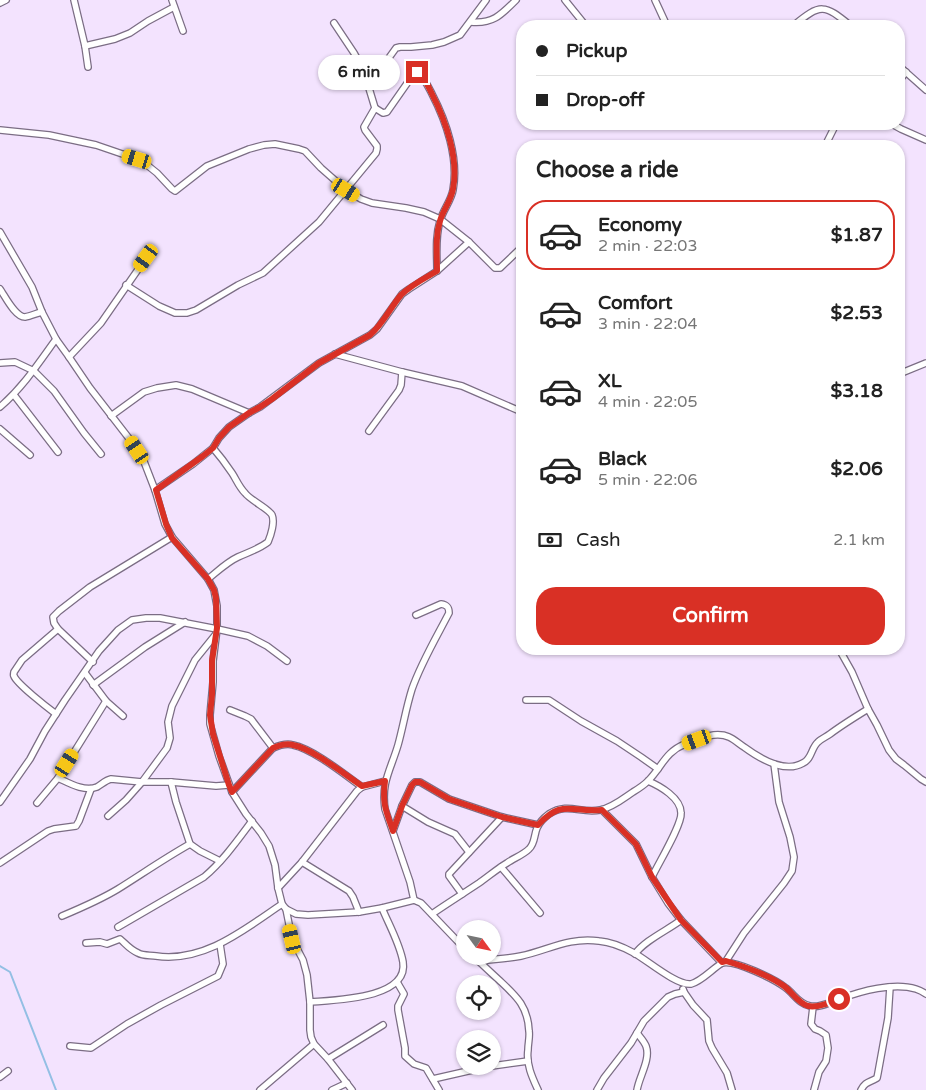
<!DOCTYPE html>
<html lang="en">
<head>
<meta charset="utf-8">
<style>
  :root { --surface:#fff; --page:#f6f6f6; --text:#222; --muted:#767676; --line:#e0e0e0; --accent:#d93025 }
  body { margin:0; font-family:"Varela Round",sans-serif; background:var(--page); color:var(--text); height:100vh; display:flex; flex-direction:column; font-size:19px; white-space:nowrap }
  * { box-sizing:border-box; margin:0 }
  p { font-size:16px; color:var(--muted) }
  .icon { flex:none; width:28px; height:28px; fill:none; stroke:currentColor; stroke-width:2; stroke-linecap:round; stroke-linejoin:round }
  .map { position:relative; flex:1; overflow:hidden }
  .details { position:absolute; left:516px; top:140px; width:389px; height:515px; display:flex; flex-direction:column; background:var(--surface); border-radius:20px; box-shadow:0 1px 4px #0004 }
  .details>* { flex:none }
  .top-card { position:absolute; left:516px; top:20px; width:389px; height:110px; border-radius:20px; box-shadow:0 1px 4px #0004; display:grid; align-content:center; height:110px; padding:0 20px; background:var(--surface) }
  .needle { width:32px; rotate:123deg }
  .fabs { position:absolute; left:456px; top:920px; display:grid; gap:10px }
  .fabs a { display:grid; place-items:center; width:45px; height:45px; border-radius:50%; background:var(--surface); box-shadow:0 1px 4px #0004; font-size:25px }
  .end { position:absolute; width:22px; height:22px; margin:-11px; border:6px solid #d93025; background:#fff; box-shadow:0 0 0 2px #fff }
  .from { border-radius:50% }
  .bubble { position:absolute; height:35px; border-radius:18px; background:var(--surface); box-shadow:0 1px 4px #0004; font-size:16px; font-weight:800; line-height:35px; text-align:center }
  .car { position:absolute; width:15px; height:30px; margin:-15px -8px; border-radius:6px; box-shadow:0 0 4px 1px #0007; background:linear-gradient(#f5c518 24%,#345 0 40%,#f5c518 0 76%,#345 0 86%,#f5c518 0) }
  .top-card b { display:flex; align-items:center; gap:18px; height:48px; font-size:19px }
  .top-card b+b { border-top:1px solid var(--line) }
  .top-card i { width:12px; height:12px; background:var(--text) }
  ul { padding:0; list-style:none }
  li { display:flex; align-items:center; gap:15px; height:70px; margin:0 10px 8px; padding:0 10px; border:2px solid transparent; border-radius:20px }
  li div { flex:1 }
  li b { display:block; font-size:19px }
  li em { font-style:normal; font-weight:800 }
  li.active { border-color:var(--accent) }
  li>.icon { width:45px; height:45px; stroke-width:1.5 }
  h2 { padding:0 20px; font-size:22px; line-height:60px }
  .pay { display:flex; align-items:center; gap:12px; height:55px; padding:0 20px; font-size:19px }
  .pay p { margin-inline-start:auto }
  .button { display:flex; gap:10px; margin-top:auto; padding:10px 20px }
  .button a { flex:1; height:58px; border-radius:20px; background:var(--accent); color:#fff; font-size:20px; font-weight:800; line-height:58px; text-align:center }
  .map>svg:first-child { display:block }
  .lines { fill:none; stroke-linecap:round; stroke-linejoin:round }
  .stream { stroke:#93bfe4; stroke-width:2 }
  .minor-casing { stroke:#7b6d84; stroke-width:8 }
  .minor { stroke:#fff; stroke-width:5.5 }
  .route { stroke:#d93025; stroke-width:6 }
</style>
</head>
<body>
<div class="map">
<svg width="926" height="1090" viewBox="0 0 926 1090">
  <rect width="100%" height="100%" fill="#f3e3fe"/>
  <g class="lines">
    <polyline class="stream" points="0,966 10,972 56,1090"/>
    <g class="minor-casing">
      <g id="minor">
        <polyline points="74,0 85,46 88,67"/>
        <polyline points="172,0 183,31"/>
        <polyline points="565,0 586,26"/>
        <polyline points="655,0 667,26"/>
        <polyline points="0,3 6,0"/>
        <path d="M471 22C493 24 501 15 516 0"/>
        <path d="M793 26C821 3 824 4 851 26"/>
        <polyline points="85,46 115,39 130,33 148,21 174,7"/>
        <polyline points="899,66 926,90"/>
        <polyline points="365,75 383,66 396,48 400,47 411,47 432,45 444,42 460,35 486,0"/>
        <polyline points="899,81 906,72"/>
        <path d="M375 108 383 113 387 112 415 72H417C424 77 428 86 432 94 446 121 459 158 453 190 451 201 443 210 440 221 435 237 437 254 437 271"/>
        <polyline points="892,124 901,129 926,140"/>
        <polyline points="0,130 49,135 96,145 137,159 147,165 157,173 172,189 175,191 207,166 249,149 264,145 275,144 299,149 305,151 321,168 346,190 361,199 372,203 406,208 424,212 440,219 469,242 495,268 500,268 522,247"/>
        <polyline points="825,146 836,124"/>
        <polyline points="0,232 32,287 42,312 56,339 69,357 90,388 131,441 143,459 155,490 165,524 172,537 208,579 214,590 217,606 217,629 213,661 213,682 210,715 210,724 219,756 232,792 246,814 261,833 269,846 275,865 278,888 282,904 286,909 296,914 308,915 359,912 382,908 414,900 421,903 465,949"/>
        <polyline points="126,285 159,306 175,313 187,313 196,310 238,285 263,273 319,222 376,153 377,149 377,146 365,130 364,127 375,108 365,75 359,62 354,53 334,23"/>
        <path d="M0 289C5 296 15 317 25 317 31 316 37 313 42 312"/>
        <polyline points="335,354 402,372 462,386 522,412"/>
        <polyline points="69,357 101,323 146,258"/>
        <polyline points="0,363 15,362 34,371 54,391 84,433 101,454"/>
        <polyline points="899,374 926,363"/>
        <polyline points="14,395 58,452"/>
        <path d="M0 407C23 387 38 364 56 339"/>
        <polyline points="111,416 144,392 157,388 176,385 192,389 249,413"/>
        <polyline points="0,429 30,455"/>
        <polyline points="369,431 399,390 401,385 402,372"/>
        <polyline points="155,490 193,464 213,448 219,438 229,427 249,413 260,407 319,363 370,335 377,329 402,294 409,289 437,271 469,242"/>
        <path d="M208 579C218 571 227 562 238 557 249 552 259 549 268 542 271 535 275 522 272 515 269 509 250 500 245 493 239 487 236 479 232 473 226 464 220 456 213 448"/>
        <polyline points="839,649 852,672 868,709 877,725 889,750 896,759 904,765 921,779 926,782"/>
        <polyline points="93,662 58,629 54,623 53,617 59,611 90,587 172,537"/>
        <polyline points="85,673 106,701 123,716"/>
        <polyline points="93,685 145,647 185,622"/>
        <polyline points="526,700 549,700 581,721 617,741 641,757 658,769"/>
        <polyline points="230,710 245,716 251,719 273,748"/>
        <path d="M56 714C48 708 17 684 14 676 13 675 14 673 14 672L22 660 58 629"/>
        <path d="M58 778C69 783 84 792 97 787 102 784 106 780 111 779L142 782H171L216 786 229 785"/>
        <path d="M648 781C660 786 681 798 681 813 682 825 658 864 652 877"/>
        <polyline points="171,782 176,802 190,844 200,851 220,861"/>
        <path d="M232 792 273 748C280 745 286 743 293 745 313 749 344 774 362 787"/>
        <polyline points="0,802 30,759 45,731 65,700 99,651 118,630 132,620 146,618 160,618 217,629 248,636 267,646 287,661"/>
        <polyline points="37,803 58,778 106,701"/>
        <polyline points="402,806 428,822 455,834 469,852"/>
        <polyline points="602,810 636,844 652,877 668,903 681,920 722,963"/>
        <polyline points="108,816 126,800 142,782 167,748 170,738 168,722 172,706 195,660 216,634"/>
        <polyline points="393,831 402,806 412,785 415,782 420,782 449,799 502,817 538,825"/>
        <polyline points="302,862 349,891 353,897 359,912"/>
        <polyline points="0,863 48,831 54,829 76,826 79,821 91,789"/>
        <polyline points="501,867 540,913"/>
        <polyline points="278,888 302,862 357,791 362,787 385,781"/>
        <polyline points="462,894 449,876 449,874 502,817"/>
        <path d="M414 900 410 882 385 809C381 782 391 769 398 745 403 727 406 708 412 689 421 663 436 638 449 613 449 607 447 605 441 604L416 615"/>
        <polyline points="286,909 292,939 303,960 307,975 310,1002 310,1030 311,1037 314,1044 328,1059 352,1090"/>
        <path d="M432 914C448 903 464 893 479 883 489 876 497 869 507 863 514 858 523 855 529 849 535 844 534 835 537 828 539 823 545 817 549 814 568 802 581 814 600 810 612 808 624 798 633 792 638 789 644 785 648 781 662 767 665 752 685 744 698 739 715 731 729 737 734 739 739 744 744 747 759 758 784 774 803 763 812 759 811 748 818 742 821 739 826 737 830 734 842 725 855 717 868 709"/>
        <path d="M62 916C81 908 100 900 118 889 142 874 165 858 190 844"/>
        <path d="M118 927 204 877C223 861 237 841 252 821"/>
        <path d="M86 943 100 942 107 944 120 939C126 944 129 949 138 953 143 956 150 955 156 956 204 963 245 929 282 904"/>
        <path d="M635 954C645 940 668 930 681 920"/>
        <path d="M473 956C482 964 490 972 499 980 516 996 528 1006 529 1031 530 1037 528 1043 528 1050 526 1064 532 1077 538 1090"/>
        <path d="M479 961C493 959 507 959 521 956 549 950 568 937 599 941 612 942 623 947 634 953 647 960 677 986 691 984 702 981 712 969 722 963 734 959 776 980 786 988 794 994 799 1004 810 1006 820 1008 830 1002 840 999 861 991 894 982 916 989 919 990 923 992 926 994"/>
        <polyline points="726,961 744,933 784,883 792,871 794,857 790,837 779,802 774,764"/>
        <polyline points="397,982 404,994 398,1006 398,1010 405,1048 405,1056 414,1064 426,1068 439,1090"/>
        <polyline points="683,989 684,992 693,1005 707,1020 709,1041 712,1048 727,1073 732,1090"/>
        <path d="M310 1002C334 1000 409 999 403 962 400 944 389 925 382 908"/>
        <polyline points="813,1007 811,1024 815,1029 820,1031 826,1035 828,1048 826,1061 819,1072 814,1090"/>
        <path d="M637 1033C640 1037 644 1041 646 1046 651 1059 639 1077 637 1090"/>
        <polyline points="70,1046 91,1048 127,1024 161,1005 218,976 223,964 220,944"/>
        <polyline points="328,1059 383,1025"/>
        <polyline points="492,1066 528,1061"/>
        <polyline points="0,1077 8,1071"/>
        <polyline points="433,1079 490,1066"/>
        <polyline points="260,1090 314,1044"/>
        <polyline points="332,1090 347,1083"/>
        <polyline points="597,1090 604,1078 631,1043 644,1021 668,997 675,994 684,992"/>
        <path d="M861 1090C866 1081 869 1083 877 1078L878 1073 888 1018 890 987"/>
      </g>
    </g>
    <use href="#minor" class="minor"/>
  </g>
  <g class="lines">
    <path class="route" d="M417 72C425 77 428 86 432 94 446 121 459 159 453 189 451 201 443 210 440 221 435 237 437 254 437 271 425 278 411 285 401 295 390 308 383 324 370 335L319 363 272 399 260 407 249 413 229 427 219 438 213 448 203 456 156 490 166 524 172 538 208 579 214 590 216 598 217 628 212 661V695L210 715 213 734 229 785 232 792 273 748C280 745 286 743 293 745 313 749 344 774 362 786L385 781C382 803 386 811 393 831L402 806 412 785 415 782H420L449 799 502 817 538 825C563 798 571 813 602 810L636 844 652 877 681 920 722 962 726 961C746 967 767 974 784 986 792 992 798 1003 808 1006 818 1008 830 1003 839 999"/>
  </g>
</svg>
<div class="fabs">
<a><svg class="needle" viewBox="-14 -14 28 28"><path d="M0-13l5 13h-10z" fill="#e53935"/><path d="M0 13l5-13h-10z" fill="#767676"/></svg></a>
<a><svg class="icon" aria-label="locate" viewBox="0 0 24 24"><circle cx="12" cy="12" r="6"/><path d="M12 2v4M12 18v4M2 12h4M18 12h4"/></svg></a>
<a><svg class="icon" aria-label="layers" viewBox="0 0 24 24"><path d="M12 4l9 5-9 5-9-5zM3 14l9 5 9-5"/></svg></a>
</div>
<i class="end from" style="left:839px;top:999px"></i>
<i class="end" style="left:417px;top:72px"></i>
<div class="bubble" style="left:318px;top:55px;width:82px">6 min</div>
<i class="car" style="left:137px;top:159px;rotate:287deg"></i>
<i class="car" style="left:346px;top:190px;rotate:121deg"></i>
<i class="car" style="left:146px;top:258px;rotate:216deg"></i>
<i class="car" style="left:137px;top:450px;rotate:326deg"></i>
<i class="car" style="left:697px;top:740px;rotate:250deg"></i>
<i class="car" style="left:67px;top:763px;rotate:32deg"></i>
<i class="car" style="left:292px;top:939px;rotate:347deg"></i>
<div class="top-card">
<b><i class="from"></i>Pickup</b>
<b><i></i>Drop-off</b>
</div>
<section class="details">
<h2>Choose a ride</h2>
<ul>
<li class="active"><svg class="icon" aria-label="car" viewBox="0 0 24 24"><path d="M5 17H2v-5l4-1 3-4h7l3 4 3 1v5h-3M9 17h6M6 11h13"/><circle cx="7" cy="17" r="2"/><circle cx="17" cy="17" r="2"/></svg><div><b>Economy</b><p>2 min · 22:03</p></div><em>$1.87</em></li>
<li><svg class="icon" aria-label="car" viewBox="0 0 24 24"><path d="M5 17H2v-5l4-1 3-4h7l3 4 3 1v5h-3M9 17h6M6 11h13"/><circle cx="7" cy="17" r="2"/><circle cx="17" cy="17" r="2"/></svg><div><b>Comfort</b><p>3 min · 22:04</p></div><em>$2.53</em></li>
<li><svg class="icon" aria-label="car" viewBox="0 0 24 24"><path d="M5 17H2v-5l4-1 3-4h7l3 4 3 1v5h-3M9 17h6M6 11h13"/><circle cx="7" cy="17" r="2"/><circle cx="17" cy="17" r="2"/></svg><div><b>XL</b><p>4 min · 22:05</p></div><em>$3.18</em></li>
<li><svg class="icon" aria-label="car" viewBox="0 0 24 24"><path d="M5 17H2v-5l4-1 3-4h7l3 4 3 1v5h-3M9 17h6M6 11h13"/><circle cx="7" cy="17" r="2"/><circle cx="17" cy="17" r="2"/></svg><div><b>Black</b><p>5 min · 22:06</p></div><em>$2.06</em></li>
</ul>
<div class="pay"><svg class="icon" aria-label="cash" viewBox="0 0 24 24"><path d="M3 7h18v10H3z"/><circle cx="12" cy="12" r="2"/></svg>Cash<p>2.1 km</p></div>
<div class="button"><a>Confirm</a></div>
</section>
</div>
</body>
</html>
